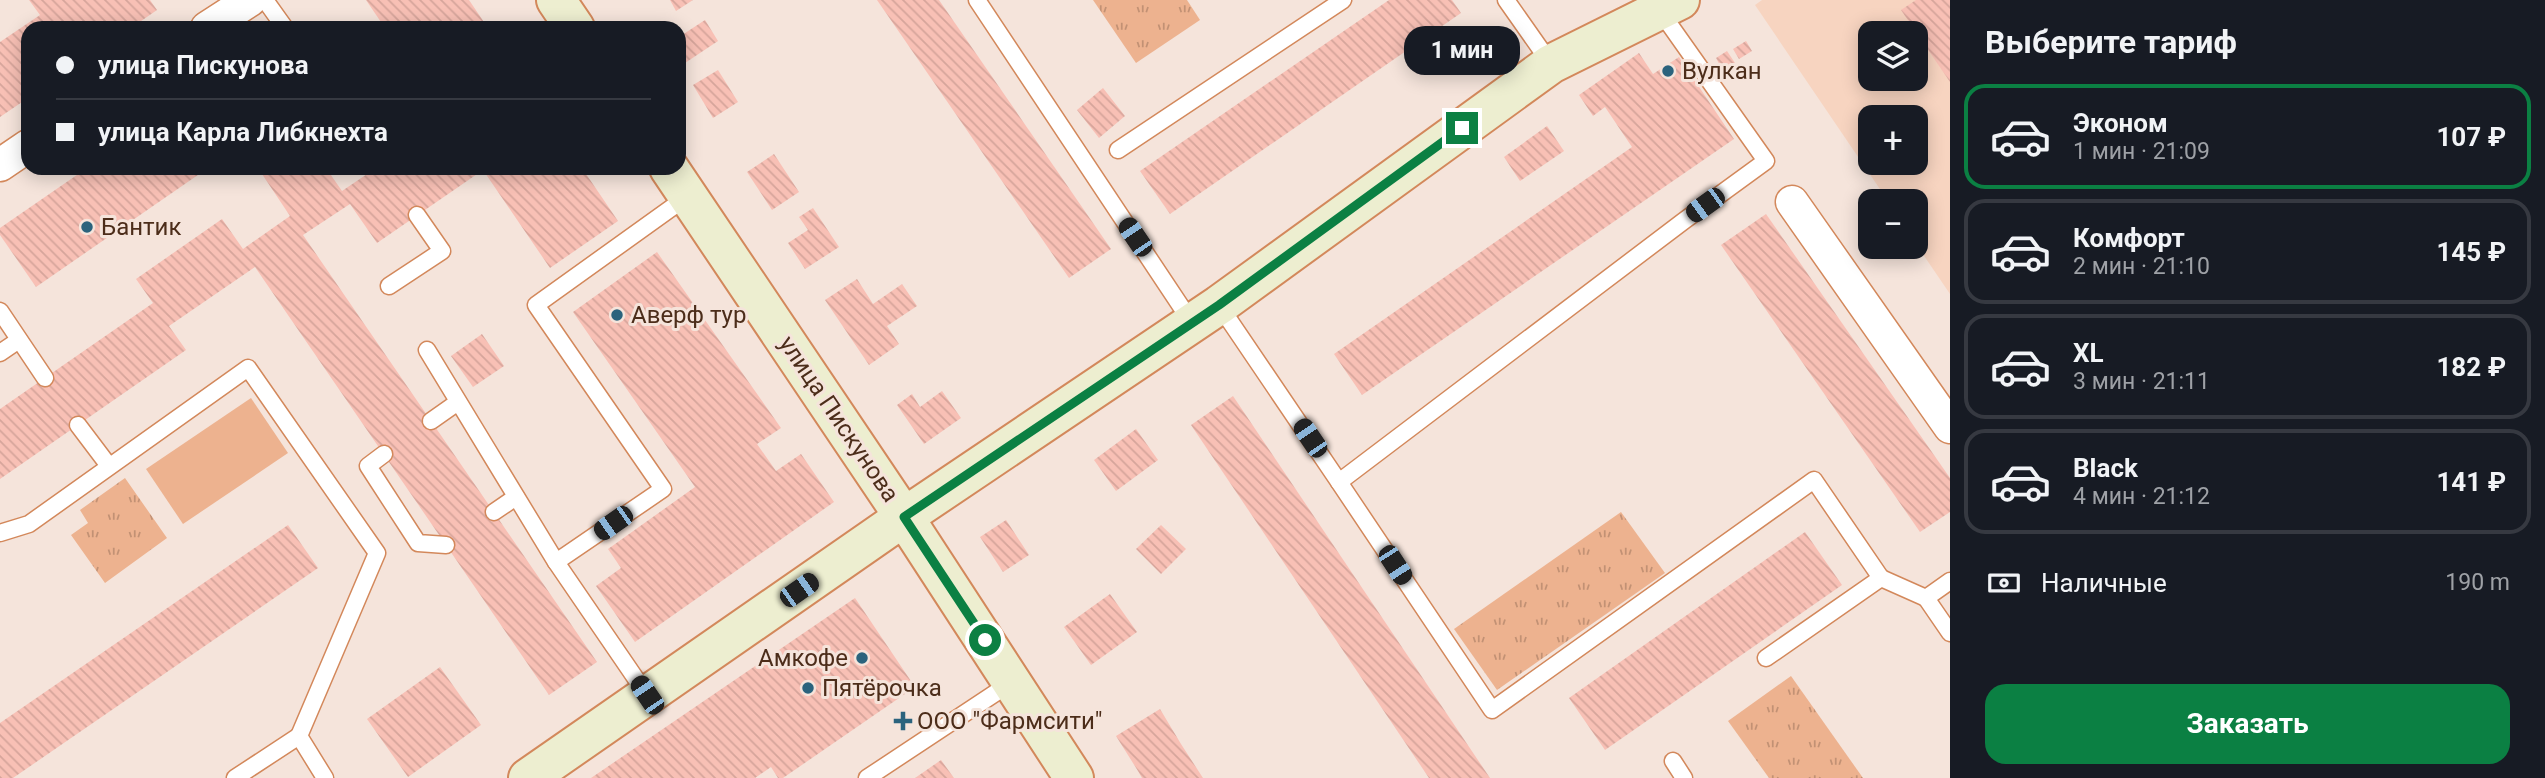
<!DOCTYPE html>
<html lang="ru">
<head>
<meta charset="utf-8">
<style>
  :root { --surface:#171b24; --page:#20242c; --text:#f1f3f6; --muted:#9ea1a6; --line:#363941; --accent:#0b8043 }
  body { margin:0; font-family:Roboto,sans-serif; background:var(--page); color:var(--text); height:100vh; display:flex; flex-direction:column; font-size:26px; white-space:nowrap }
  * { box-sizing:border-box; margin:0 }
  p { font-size:23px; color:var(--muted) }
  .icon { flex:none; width:38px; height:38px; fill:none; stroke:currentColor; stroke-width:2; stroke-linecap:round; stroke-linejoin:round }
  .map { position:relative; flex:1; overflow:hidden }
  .sheet { display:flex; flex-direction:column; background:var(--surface); width:595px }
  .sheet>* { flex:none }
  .banner { position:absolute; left:21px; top:21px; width:665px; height:154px; border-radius:21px; box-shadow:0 4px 18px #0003; display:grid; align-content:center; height:154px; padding:0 35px; background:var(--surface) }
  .tools { position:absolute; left:1858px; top:21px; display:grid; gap:14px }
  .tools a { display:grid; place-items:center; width:70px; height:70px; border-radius:14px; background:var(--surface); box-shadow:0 4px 18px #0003; font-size:35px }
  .end { position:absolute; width:32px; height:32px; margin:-16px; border:9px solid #0b8043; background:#fff; box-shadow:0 0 0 4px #fff }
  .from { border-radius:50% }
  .bubble { position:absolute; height:49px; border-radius:21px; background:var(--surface); box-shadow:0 4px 18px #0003; font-size:23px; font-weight:700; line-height:49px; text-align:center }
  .car { position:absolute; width:21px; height:42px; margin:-21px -10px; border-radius:9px; box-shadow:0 0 5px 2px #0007; background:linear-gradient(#222 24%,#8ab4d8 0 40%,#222 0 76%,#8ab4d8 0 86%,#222 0) }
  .banner b { display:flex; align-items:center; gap:24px; height:66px; font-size:26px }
  .banner b+b { border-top:2px solid var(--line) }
  .banner i { width:18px; height:18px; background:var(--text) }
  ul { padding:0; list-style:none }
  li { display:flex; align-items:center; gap:21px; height:105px; margin:0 14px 10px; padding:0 21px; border:4px solid var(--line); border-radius:21px }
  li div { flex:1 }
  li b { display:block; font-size:26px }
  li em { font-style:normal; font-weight:700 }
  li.active { border-color:var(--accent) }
  li>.icon { width:63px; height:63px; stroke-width:1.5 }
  h2 { padding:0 35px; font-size:32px; line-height:84px }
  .pay { display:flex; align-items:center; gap:18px; height:77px; padding:0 35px; font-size:26px }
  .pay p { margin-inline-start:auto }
  .primary-button { display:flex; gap:14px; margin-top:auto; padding:14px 35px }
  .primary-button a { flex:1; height:80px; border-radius:21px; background:var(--accent); color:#fff; font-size:28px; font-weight:700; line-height:80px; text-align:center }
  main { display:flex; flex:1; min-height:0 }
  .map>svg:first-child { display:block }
  .built { fill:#f7d4c0; fill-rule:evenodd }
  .green { fill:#edb28f }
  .park { fill:url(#park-tufts) }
  .building { fill:url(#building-back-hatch) }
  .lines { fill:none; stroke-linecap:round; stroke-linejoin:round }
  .lane-casing { stroke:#d3885b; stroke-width:19 }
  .street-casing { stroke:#d3885b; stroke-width:35 }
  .secondary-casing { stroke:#d3885b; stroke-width:42 }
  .lane { stroke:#fff; stroke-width:16 }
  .street { stroke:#fff; stroke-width:32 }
  .secondary { stroke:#edeed0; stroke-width:38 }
  .route { stroke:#0b8043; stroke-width:9 }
  .poi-dot { fill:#2b637d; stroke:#f5e4db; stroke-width:2.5 }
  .labels { text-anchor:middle; stroke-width:6; stroke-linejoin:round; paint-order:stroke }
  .poi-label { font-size:24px; fill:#4c2d1a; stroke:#f5e4db; text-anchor:start }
  .street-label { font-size:24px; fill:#4c2d1a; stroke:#f5e4db }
</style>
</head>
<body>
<main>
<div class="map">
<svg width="1950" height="778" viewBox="0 0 1950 778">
  <defs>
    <pattern id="park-tufts" width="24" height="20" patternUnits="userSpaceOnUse" patternTransform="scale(1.75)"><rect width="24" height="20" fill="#edb28f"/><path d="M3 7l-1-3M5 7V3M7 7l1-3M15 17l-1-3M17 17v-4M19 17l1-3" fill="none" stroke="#c29174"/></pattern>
    <pattern id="building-back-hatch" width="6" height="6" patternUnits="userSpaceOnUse" patternTransform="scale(1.75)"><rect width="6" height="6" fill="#f8c0b5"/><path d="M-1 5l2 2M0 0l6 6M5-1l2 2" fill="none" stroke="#d6a59b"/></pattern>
  </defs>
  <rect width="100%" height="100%" fill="#f5e4db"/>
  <path class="built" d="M1762 0H1950V294L1916 244V201H1888L1755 5ZM1871 33H1916V79H1871ZM1871 117H1916V163H1871Z"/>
  <polygon class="green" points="251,398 288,453 183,524 146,469"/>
  <g class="park">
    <polygon points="1093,0 1187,0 1200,20 1136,63"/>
    <polygon points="125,478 167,538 105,583 71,535 88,523 80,510"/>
    <polygon points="1621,512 1665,573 1497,690 1454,629"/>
    <polygon points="1791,676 1863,778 1769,778 1728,721"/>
  </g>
  <g class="building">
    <polygon points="29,0 150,0 157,10 131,28 28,28 28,98 0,117 0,42 40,15"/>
    <polygon points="366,0 469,0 488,28 385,28"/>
    <polygon points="670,0 693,0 676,11"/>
    <polygon points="877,0 939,0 1111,249 1069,278"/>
    <polygon points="1389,0 1452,0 1461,13 1170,214 1140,171"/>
    <polygon points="1916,0 1950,0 1950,82 1901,10"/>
    <polygon points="705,20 718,41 682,65 679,60 679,37"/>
    <polygon points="1746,41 1752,51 1739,59 1733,49"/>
    <polygon points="1727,51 1735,63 1723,71 1716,58"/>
    <polygon points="1639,53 1653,74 1679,57 1734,139 1362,395 1334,354 1632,147 1605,107 1593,116 1579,95"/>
    <polygon points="718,70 738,102 713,118 693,85"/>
    <polygon points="1103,88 1125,116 1099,138 1077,110"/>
    <polygon points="1547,126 1564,151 1520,181 1504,157"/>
    <polygon points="774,154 799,192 772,210 747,172"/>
    <polygon points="87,168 208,168 36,287 0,235 0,228"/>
    <polygon points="258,168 326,168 342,191 376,168 582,168 618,221 550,268 483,170 377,243 350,204 303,235 597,662 549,695 255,267 169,326 186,350 0,479 0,409 153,303 136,279 222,219 243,249 290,216"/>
    <polygon points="813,208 839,247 805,269 788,243 808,230 799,217"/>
    <polygon points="1766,214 1950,478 1950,512 1920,532 1721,245"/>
    <polygon points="657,252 781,428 757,444 776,471 801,454 834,502 635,642 596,586 621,568 608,549 695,487 573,312"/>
    <polygon points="857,279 873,304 902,284 917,306 887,326 899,344 869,365 825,300"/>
    <polygon points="482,334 504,366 473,387 451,356"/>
    <polygon points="942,391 961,418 924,444 897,405 912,394 920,407"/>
    <polygon points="1233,396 1490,778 1429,778 1191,425"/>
    <polygon points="1136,429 1158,460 1116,491 1094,460"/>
    <polygon points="1006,520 1029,555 1003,572 980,537"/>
    <polygon points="288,525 318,568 13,778 0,778 0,723"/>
    <polygon points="1161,525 1186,549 1161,574 1136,549"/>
    <polygon points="1805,532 1842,585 1605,750 1569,698"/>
    <polygon points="1110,594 1137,632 1091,665 1064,627"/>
    <polygon points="855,598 915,687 783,778 778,778 771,767 755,778 591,778"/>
    <polygon points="440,667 481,725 408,777 367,719"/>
    <polygon points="1160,709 1181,744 1203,778 1142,778 1138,771 1116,736"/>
    <polygon points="941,760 954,778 915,778"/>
  </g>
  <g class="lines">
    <g class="lane-casing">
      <g id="lane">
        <polyline points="265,0 285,28"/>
        <polyline points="977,0 1192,323"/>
        <polyline points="1506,0 1551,64"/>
        <polyline points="1660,11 1766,161 1685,220 1339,482 1492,710 1814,480 1881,578"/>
        <polyline points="1118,150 1343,0"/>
        <polyline points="389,286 442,251 417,215"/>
        <polyline points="1219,305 1339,482"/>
        <polyline points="0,311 45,378"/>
        <polyline points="427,350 556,562"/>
        <polyline points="0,353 19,340"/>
        <polyline points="431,421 458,402"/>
        <polyline points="78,425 109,466"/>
        <polyline points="384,454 368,466 418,543 446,545"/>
        <polyline points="494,512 516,497"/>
        <polyline points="0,533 29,524 248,368 377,553 299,736 325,778"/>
        <polyline points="1926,598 1950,633"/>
        <polyline points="1766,658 1881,578 1926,598 1950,581"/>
        <polyline points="647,695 556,562 663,489 536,305 688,196"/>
        <polyline points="1673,761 1684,778"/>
        <polyline points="235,778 299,736"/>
        <polyline points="867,778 1012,682"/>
      </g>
    </g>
    <g class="street-casing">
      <g id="street">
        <polyline points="207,28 250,0"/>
        <polyline points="0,165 28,146"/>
        <polyline points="1792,202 1950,427"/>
      </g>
    </g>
    <g class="secondary-casing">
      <g id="secondary">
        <polyline points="556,0 575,28"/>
        <polyline points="669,168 904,517 1074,778"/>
        <polyline points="528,778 904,517 1219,305 1551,64 1680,0"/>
      </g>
    </g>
    <use href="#lane" class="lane"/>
    <use href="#street" class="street"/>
    <use href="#secondary" class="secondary"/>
  </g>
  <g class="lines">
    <polyline class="route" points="985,640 904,517 1219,305 1462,128"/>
  </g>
  <g class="poi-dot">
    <circle cx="1668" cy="71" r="7"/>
    <circle cx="87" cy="227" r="7"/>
    <circle cx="617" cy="315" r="7"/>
    <circle cx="862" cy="658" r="7"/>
    <circle cx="808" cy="688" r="7"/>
    <path d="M899.5 710.5h7v7h7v7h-7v7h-7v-7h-7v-7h7z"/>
  </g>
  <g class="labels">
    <g class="poi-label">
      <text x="1682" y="79">Вулкан</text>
      <text x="101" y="235">Бантик</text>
      <text x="631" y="323">Аверф тур</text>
      <text x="848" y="666" text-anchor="end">Амкофе</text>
      <text x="822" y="696">Пятёрочка</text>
      <text x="917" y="729">ООО "Фармсити"</text>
    </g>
    <g class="street-label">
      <text transform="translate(839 419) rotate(56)" y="8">улица Пискунова</text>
    </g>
  </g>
</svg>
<div class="tools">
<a><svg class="icon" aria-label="layers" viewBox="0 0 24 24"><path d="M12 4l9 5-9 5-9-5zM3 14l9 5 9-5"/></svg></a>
<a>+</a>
<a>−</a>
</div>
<i class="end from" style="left:985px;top:640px"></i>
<i class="end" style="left:1462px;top:128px"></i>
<div class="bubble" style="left:1404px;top:26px;width:116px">1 мин</div>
<i class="car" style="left:1705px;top:205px;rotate:234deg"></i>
<i class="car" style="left:1135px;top:237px;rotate:326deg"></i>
<i class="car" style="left:1310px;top:438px;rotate:326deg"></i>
<i class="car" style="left:613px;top:523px;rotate:235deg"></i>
<i class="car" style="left:1395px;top:565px;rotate:147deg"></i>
<i class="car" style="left:799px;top:590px;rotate:55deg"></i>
<i class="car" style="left:647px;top:695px;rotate:326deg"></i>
<div class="banner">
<b><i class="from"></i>улица Пискунова</b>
<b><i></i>улица Карла Либкнехта</b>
</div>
</div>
<section class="sheet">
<h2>Выберите тариф</h2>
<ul>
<li class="active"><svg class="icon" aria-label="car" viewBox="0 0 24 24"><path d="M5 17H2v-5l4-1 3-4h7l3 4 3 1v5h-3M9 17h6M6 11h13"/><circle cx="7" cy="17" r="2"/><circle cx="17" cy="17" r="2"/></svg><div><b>Эконом</b><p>1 мин · 21:09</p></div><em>107 ₽</em></li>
<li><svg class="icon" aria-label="car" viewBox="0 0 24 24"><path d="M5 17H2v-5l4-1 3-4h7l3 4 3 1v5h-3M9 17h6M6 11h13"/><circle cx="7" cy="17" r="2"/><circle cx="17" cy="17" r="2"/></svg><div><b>Комфорт</b><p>2 мин · 21:10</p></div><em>145 ₽</em></li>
<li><svg class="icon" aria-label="car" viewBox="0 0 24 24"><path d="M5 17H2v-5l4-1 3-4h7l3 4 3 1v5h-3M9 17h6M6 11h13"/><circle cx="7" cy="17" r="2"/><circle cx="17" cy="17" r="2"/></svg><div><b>XL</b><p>3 мин · 21:11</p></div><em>182 ₽</em></li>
<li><svg class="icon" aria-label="car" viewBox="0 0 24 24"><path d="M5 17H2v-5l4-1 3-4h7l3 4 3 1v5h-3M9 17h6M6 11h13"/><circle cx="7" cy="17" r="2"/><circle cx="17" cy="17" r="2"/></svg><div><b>Black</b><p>4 мин · 21:12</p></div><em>141 ₽</em></li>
</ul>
<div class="pay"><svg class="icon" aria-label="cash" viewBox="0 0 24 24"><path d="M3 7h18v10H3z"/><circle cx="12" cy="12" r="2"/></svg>Наличные<p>190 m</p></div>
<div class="primary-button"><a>Заказать</a></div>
</section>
</main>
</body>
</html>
